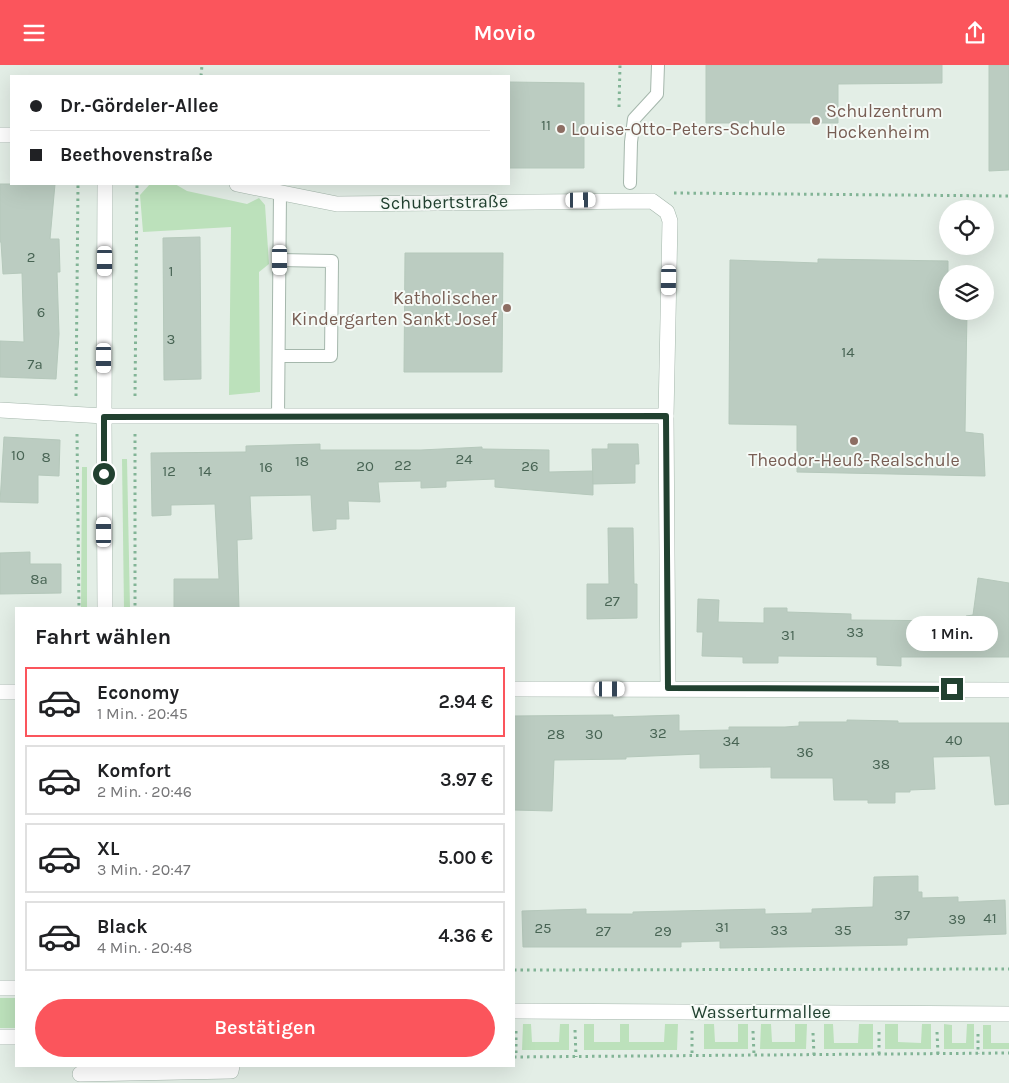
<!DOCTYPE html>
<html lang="de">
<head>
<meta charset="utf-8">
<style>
  :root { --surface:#fff; --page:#f2f2f2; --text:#202124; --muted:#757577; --line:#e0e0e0; --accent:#fb555c }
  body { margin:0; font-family:Karla,sans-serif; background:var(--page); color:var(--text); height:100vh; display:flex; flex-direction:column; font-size:19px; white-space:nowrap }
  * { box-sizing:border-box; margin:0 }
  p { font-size:16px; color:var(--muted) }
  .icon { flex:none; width:28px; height:28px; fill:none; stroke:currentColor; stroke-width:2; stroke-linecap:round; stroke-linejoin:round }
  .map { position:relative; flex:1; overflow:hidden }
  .sheet { position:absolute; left:15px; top:542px; width:500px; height:460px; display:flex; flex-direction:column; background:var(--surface); border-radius:0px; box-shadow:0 5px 20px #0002 }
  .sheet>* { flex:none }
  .hud { position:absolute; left:10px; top:10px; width:500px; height:110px; border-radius:0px; box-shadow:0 5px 20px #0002; display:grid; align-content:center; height:110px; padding:0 20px; background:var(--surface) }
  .controls { position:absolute; left:939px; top:135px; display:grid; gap:10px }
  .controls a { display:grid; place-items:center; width:55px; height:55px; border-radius:50%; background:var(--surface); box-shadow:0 5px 20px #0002; font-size:25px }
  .end { position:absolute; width:22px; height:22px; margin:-11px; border:6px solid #214130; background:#fff; box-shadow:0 0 0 2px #fff }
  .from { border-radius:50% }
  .bubble { position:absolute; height:35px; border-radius:18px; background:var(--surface); box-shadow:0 5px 20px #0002; font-size:16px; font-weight:600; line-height:35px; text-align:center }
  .car { position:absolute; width:15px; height:30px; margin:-15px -8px; border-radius:6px; box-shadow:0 0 4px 1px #0007; background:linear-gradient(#fff 24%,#345 0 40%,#fff 0 76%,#345 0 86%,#fff 0) }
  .hud b { display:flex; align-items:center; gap:18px; height:48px; font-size:19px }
  .hud b+b { border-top:1px solid var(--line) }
  .hud i { width:12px; height:12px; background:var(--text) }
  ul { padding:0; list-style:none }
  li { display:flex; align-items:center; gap:15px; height:70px; margin:0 10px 8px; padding:0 10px; border:2px solid var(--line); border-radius:0px }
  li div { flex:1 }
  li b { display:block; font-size:19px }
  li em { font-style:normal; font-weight:600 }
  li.active { border-color:var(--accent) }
  li>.icon { width:45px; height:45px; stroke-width:1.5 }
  h2 { padding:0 20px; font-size:22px; line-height:60px }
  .cta { display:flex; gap:10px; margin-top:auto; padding:10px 20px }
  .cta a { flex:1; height:58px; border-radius:30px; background:var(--accent); color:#fff; font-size:20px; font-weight:600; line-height:58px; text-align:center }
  header { display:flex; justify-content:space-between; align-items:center; height:65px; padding:0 20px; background:var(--accent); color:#fff; font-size:22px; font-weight:600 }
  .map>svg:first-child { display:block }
  .green { fill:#bce1bb }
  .building { fill:#bbccc1; stroke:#b5c8bb }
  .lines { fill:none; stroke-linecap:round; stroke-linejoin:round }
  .lane-casing { stroke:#a5b7ac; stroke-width:14 }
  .street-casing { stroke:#a5b7ac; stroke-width:16 }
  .path { stroke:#82b496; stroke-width:3; stroke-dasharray:2.5 4; stroke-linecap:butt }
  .lane { stroke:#fff; stroke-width:12 }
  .street { stroke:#fff; stroke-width:15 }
  .route { stroke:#214130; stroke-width:6 }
  .education-dot { fill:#8d6e63; stroke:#f5faf6; stroke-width:2 }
  .labels { text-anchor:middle; stroke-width:4; stroke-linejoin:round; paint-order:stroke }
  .number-label { font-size:15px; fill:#486454 }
  .education-label { font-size:18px; fill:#785e54; stroke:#f5faf6; text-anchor:start }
  .street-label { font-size:18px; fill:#214130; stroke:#f5faf6 }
</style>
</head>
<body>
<header><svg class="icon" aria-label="menu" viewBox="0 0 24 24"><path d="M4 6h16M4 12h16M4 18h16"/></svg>Movio<svg class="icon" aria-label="share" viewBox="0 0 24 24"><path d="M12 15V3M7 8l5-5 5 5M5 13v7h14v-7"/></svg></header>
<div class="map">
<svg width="1009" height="1018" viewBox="0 0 1009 1018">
  <rect width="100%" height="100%" fill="#e3eee6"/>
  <g class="green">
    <polygon points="150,119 175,119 187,126 247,139 259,133 265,140 269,199 259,207 260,327 229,330 231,162 143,167 140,130"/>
    <polygon points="122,394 127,394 130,544 124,544"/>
    <polygon points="82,402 87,402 87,544 81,544"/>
    <rect x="0" y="933" width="16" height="30"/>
    <polygon points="523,959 531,959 532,977 559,977 560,959 569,959 569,985 522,985"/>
    <polygon points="584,959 594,959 594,977 620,977 620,959 629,959 629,977 664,977 665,959 678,959 677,985 584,985"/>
    <polygon points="704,959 714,959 715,977 738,977 738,959 748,959 748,984 704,984"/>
    <polygon points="761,959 771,959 772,977 795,977 795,959 807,959 806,984 760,984"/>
    <polygon points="824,959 833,959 834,978 858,978 859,959 873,959 873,984 824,984"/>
    <polygon points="885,959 898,959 898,977 921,978 922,959 931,959 931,984 885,984"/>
    <polygon points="944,959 952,960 952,978 966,978 967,959 974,959 974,984 944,984"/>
    <polygon points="983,960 991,960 991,978 1009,978 1009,984 983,984"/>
  </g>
  <g class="building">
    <polygon points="706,0 942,0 942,18 838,19 838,58 706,58"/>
    <polygon points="989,0 1009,0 1009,105 989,106"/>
    <polygon points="509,17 584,18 584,103 509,103"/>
    <polygon points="0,119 55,119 50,174 59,174 60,207 57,207 59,269 56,314 0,312 0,276 24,277 22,208 3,209 1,177 0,177"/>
    <polygon points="200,172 201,314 164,315 163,173"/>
    <polygon points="405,188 503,188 502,307 404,307"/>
    <polygon points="818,194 948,196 948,246 967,246 965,367 983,369 985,411 797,407 797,360 729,359 730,195 818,198"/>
    <polygon points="4,372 60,375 59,411 38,410 38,438 0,437"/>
    <polygon points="320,379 320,385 421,385 482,382 482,384 549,385 549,407 593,406 593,430 495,422 495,414 446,416 446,422 421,423 421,416 378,417 380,437 348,436 349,454 336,454 336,464 313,466 311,430 250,431 252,474 237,475 239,544 174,544 174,514 219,514 215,439 171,440 171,450 152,451 151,388 246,387 246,381"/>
    <polygon points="608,379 638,379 639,399 635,399 635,418 593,419 592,384 608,384"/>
    <polygon points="608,463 633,463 634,519 637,519 637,553 587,554 587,519 609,519"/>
    <polygon points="30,487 30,499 61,499 61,528 0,529 0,488"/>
    <polygon points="978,513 1009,518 1009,592 901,592 901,601 877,600 877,592 778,591 778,598 743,598 743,592 702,591 703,567 697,567 698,534 719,535 718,557 764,558 764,543 787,543 787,547 851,549 851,555 966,556 966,551 973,550"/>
    <polygon points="613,650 613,652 679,650 679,666 729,665 729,662 785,662 799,661 799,657 847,657 847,655 898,656 898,658 1009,658 1009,739 995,740 990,691 933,692 935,724 910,725 910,727 895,727 895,738 868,738 868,735 834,735 833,713 771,713 771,702 700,703 700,689 626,692 626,694 554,695 552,746 514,745 514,651"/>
    <polygon points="918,811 918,827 922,827 922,833 958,832 958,837 1005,835 1006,869 907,873 907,880 720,883 720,876 681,877 681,882 523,882 522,846 586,844 586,849 633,849 633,847 765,844 765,849 812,848 812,844 873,842 874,812"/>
  </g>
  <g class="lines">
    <g class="lane-casing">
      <g id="lane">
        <polyline points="630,118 631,77 634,54 657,29 658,0"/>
        <polyline points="279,291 331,291 332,196 280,195"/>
        <polyline points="278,352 280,128"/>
      </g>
    </g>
    <g class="street-casing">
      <g id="street">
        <polyline points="0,70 11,70"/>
        <polyline points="237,119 337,139 652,136 667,147 670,156 666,351 668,623"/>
        <polyline points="0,345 104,351 666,351"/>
        <polyline points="105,544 104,351 105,119"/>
        <polyline points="514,624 1009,625"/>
        <polyline points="0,627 16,627"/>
        <polyline points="0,923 16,923"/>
        <polyline points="514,946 1009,949"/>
        <polyline points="0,972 16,972"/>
        <polyline points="80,1009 231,1006 232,1001"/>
      </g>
    </g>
    <g class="path">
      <polyline points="201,11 202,0"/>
      <polyline points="619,42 620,0"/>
      <polyline points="674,128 1009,131"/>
      <polyline points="76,331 78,119"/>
      <polyline points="135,331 137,119"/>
      <polyline points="77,369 79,544"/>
      <polyline points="135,369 135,544"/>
      <polyline points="514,905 1009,904"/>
      <polyline points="575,965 576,992"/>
      <polyline points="516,966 516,992"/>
      <polyline points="692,966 692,991"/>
      <polyline points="753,966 754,990"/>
      <polyline points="879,967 879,989"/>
      <polyline points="937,967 938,989"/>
      <polyline points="813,968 814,990"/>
      <polyline points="978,969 978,989"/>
      <polyline points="514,992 1009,988"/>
    </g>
    <use href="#lane" class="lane"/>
    <use href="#street" class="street"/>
  </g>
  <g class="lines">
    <polyline class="route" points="104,409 104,352 666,351 668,623 952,624"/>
  </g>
  <g class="education-dot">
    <circle cx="816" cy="56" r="5"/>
    <circle cx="561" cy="64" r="5"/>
    <circle cx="507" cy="243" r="5"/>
    <circle cx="854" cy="376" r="5"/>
  </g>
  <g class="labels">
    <g class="number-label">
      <text x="546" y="65">11</text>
      <text x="31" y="197">2</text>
      <text x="171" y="211">1</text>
      <text x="41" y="252">6</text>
      <text x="171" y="279">3</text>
      <text x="848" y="292">14</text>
      <text x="35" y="304">7a</text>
      <text x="18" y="395">10</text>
      <text x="46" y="397">8</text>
      <text x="464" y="399">24</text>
      <text x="302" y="401">18</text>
      <text x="403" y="405">22</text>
      <text x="365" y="406">20</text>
      <text x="530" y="406">26</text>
      <text x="266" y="407">16</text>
      <text x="169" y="411">12</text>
      <text x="205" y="411">14</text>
      <text x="39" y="519">8a</text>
      <text x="612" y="541">27</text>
      <text x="855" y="572">33</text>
      <text x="788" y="575">31</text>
      <text x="658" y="673">32</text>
      <text x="556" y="674">28</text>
      <text x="594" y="674">30</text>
      <text x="954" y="680">40</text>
      <text x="731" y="681">34</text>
      <text x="805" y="692">36</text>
      <text x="881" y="704">38</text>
      <text x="902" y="855">37</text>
      <text x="990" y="858">41</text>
      <text x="957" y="859">39</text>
      <text x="722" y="867">31</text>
      <text x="543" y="868">25</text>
      <text x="779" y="870">33</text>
      <text x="843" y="870">35</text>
      <text x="603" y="871">27</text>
      <text x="663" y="871">29</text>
    </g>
    <g class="education-label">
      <text x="826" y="52">Schulzentrum<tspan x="826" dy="21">Hockenheim</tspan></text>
      <text x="571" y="70">Louise-Otto-Peters-Schule</text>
      <text x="497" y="239" text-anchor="end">Katholischer<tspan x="497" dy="21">Kindergarten Sankt Josef</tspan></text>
      <text x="854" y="401" text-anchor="middle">Theodor-Heuß-Realschule</text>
    </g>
    <g class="street-label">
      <text transform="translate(444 137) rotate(-1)" y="6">Schubertstraße</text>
      <text x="761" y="953">Wasserturmallee</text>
    </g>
  </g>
</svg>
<div class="controls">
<a><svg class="icon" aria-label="locate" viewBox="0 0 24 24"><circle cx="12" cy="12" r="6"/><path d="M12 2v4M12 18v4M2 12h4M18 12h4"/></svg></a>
<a><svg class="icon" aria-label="layers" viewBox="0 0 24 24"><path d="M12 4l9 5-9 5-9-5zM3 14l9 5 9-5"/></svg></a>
</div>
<i class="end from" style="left:104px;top:409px"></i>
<i class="end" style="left:952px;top:624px"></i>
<div class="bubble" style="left:906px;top:551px;width:92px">1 Min.</div>
<i class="car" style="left:581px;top:135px;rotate:89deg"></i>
<i class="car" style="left:280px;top:195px;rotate:180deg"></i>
<i class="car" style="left:105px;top:196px;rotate:180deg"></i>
<i class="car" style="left:669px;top:215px;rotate:181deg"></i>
<i class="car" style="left:104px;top:293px;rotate:180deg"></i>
<i class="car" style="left:104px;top:467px;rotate:0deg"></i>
<i class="car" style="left:610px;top:624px;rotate:90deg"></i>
<div class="hud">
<b><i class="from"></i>Dr.-Gördeler-Allee</b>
<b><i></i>Beethovenstraße</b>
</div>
<section class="sheet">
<h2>Fahrt wählen</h2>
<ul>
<li class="active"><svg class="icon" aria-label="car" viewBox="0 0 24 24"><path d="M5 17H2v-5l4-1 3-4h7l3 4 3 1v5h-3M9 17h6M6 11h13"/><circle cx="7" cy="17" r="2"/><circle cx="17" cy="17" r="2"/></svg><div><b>Economy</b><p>1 Min. · 20:45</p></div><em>2.94 €</em></li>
<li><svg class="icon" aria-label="car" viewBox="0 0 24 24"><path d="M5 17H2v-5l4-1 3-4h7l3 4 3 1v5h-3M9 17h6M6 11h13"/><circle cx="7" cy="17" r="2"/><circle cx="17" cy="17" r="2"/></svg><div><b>Komfort</b><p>2 Min. · 20:46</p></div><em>3.97 €</em></li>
<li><svg class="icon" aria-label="car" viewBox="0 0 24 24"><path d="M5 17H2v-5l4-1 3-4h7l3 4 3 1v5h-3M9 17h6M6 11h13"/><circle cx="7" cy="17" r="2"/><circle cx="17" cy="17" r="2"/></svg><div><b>XL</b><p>3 Min. · 20:47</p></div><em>5.00 €</em></li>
<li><svg class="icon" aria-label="car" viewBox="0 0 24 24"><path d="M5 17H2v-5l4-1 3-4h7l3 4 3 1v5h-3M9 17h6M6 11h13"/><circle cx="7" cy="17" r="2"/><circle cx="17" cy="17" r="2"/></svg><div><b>Black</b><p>4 Min. · 20:48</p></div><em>4.36 €</em></li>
</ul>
<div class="cta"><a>Bestätigen</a></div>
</section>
</div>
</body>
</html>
